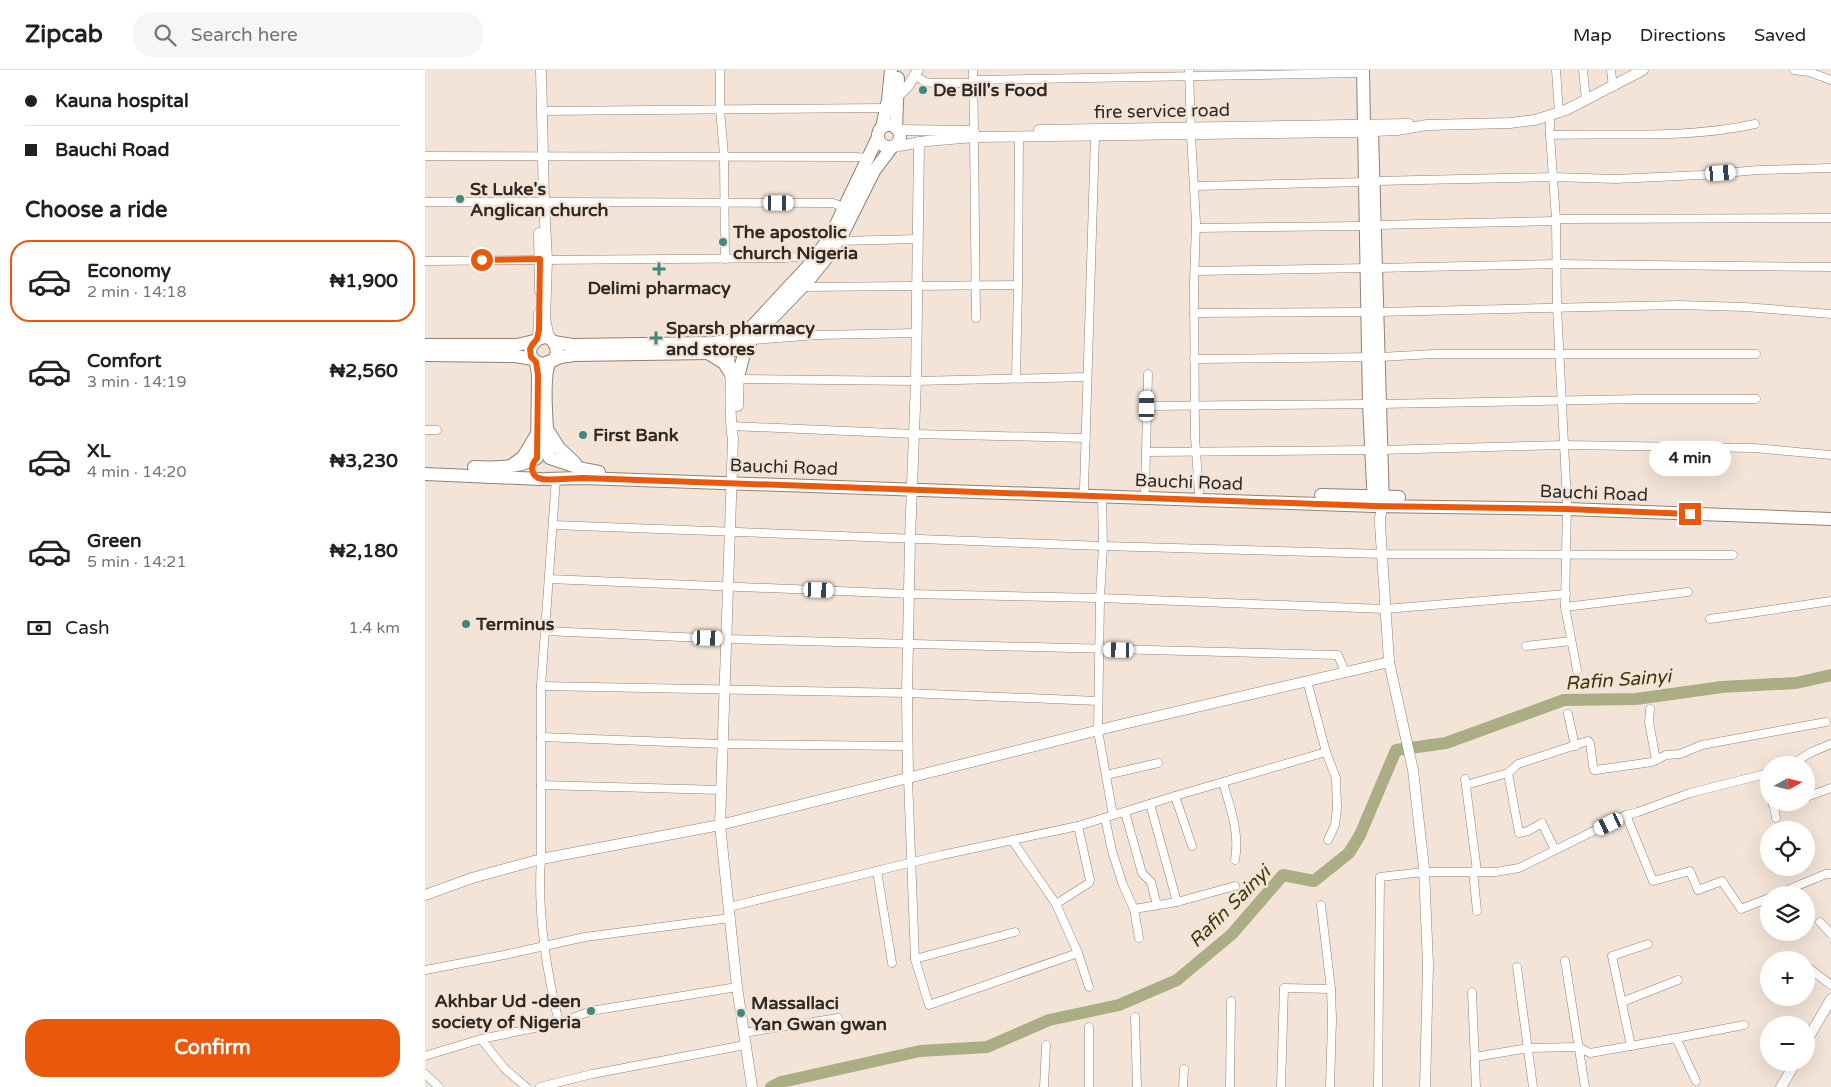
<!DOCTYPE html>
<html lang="en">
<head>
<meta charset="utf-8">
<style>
  :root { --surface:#fff; --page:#f6f6f6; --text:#202124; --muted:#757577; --line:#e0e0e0; --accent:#ea580c }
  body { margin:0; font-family:"Varela Round",sans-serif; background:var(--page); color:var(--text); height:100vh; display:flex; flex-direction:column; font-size:19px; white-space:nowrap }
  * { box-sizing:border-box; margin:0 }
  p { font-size:16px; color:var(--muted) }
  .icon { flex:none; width:28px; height:28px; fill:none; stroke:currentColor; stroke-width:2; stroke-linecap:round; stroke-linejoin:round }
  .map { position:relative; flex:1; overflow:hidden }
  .details { display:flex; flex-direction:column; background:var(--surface); width:425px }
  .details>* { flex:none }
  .guide { display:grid; align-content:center; height:110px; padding:0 25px; background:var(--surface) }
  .needle { width:32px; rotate:82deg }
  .fabs { position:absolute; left:1335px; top:686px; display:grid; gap:10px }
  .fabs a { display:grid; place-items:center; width:55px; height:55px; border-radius:50%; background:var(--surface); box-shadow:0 5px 20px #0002; font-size:25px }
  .end { position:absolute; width:22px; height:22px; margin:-11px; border:6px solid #ea580c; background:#fff; box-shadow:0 0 0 2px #fff }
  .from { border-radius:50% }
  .bubble { position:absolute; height:35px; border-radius:18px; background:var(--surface); box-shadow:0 5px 20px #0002; font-size:16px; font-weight:700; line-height:35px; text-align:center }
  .car { position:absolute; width:15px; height:30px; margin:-15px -8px; border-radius:6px; box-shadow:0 0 4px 1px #0007; background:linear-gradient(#fff 24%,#345 0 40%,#fff 0 76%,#345 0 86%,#fff 0) }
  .guide b { display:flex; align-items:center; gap:18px; height:48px; font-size:19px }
  .guide b+b { border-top:1px solid var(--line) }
  .guide i { width:12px; height:12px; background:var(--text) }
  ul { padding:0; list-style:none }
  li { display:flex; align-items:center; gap:15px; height:82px; margin:0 10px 8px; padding:0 15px; border:2px solid transparent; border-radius:20px }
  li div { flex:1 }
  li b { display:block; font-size:19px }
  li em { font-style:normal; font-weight:700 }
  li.selected { border-color:var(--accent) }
  li>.icon { width:45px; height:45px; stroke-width:1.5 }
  h2 { padding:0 25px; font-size:22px; line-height:60px }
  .pay { display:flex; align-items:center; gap:12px; height:55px; padding:0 25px; font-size:19px }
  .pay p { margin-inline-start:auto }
  .primary-button { display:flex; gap:10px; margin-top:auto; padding:10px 25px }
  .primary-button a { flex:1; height:58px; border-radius:20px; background:var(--accent); color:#fff; font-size:20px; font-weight:700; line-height:58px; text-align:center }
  header { display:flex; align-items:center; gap:30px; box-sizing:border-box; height:70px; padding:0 25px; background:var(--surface); border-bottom:1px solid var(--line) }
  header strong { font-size:24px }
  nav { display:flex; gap:28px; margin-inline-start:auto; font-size:18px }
  .search { width:350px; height:45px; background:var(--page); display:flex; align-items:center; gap:12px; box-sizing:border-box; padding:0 18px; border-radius:20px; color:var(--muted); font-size:19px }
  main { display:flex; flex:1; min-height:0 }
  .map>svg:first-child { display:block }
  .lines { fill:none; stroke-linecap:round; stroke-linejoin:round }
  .river { stroke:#abae84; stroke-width:12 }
  .minor-casing { stroke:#908176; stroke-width:9 }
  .tertiary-casing { stroke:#908176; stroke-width:11 }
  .primary-casing { stroke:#908176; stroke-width:14 }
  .trunk-casing { stroke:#908176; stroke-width:14 }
  .minor { stroke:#fff; stroke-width:8 }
  .tertiary { stroke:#fff; stroke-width:10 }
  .primary { stroke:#fff; stroke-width:12 }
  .trunk { stroke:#fff; stroke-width:12 }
  .route { stroke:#ea580c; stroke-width:6 }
  .poi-dot { fill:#42887f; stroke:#f4e4d7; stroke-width:2 }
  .labels { text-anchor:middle; stroke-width:5; stroke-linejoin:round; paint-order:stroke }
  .poi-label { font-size:18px; font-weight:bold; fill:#2e2924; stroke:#f4e4d7; text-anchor:start }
  .street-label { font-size:18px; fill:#2e2924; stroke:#f4e4d7 }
  .water-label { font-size:19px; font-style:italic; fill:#3a3b06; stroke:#f4e4d7 }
</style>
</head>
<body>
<header>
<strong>Zipcab</strong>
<div class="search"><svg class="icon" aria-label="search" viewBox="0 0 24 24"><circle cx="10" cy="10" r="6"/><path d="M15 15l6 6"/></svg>Search here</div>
<nav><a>Map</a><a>Directions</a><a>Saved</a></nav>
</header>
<main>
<section class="details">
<div class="guide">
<b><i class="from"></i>Kauna hospital</b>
<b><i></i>Bauchi Road</b>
</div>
<h2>Choose a ride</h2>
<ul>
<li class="selected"><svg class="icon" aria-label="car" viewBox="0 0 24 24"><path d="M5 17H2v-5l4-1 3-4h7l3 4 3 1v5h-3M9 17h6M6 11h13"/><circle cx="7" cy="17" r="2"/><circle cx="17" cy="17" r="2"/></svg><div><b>Economy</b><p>2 min · 14:18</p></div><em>₦1,900</em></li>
<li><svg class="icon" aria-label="car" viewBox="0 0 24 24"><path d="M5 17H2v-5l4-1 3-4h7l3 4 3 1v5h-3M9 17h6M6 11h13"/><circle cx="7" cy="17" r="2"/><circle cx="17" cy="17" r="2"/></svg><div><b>Comfort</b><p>3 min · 14:19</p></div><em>₦2,560</em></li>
<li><svg class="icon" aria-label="car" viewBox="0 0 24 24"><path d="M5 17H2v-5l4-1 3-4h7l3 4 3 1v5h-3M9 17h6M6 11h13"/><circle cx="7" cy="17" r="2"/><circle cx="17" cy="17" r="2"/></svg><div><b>XL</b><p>4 min · 14:20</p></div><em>₦3,230</em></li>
<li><svg class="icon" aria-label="car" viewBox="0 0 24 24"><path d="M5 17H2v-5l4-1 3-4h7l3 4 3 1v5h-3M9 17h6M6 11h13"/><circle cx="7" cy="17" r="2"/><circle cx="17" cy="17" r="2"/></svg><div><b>Green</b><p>5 min · 14:21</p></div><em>₦2,180</em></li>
</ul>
<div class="pay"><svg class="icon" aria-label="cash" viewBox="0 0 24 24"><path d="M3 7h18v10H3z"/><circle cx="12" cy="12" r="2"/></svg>Cash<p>1.4 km</p></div>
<div class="primary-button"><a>Confirm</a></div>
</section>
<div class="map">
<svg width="1406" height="1017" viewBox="0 0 1406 1017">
  <rect width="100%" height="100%" fill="#f4e4d7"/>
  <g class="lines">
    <polyline class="river" points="346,1017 356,1012 495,981 562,977 624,950 694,935 752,910 807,864 858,805 889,811 924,783 935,765 971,680 1021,673 1139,630 1211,629 1297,617 1371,613 1406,605"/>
    <g class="minor-casing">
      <g id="minor">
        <polyline points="295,0 295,39 299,86 300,189"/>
        <polyline points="548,0 549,61"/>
        <polyline points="764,0 766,65 771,153 769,213 770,367 774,422"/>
        <polyline points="1131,0 1134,43"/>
        <polyline points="1158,0 1161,30"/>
        <polyline points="1186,0 1188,17"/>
        <polyline points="1369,0 1384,2 1406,10"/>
        <polyline points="490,5 500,12 508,13 548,13"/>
        <polyline points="548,10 938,3"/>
        <polyline points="117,41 461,38"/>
        <polyline points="1125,46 1125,65 1131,149 1132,237 1142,433 1140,537 1152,600"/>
        <path d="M1125 65C1193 63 1263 69 1330 54"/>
        <polyline points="549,67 551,248"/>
        <polyline points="0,86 431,87 444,88"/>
        <polyline points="950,111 1129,107 1190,109 1277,105 1333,100 1406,98"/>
        <polyline points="770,116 940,112"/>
        <polyline points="0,132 113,132"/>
        <polyline points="119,132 408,133 423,139"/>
        <polyline points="1131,149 1406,148"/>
        <polyline points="950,155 1131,151"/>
        <polyline points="771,158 940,156"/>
        <polyline points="413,171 493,169"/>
        <polyline points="0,191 361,188 383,186 392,190"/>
        <polyline points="951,198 1131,194 1406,197"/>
        <polyline points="770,201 943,198"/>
        <polyline points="378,217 593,215"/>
        <polyline points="953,242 1254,235 1320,237 1406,244"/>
        <polyline points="769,243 943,242"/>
        <polyline points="326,268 328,270 393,265 492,263"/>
        <polyline points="769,289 955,287 1009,284 1331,284"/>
        <polyline points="591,308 593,215 594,67"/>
        <polyline points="313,309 491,311 662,307"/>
        <polyline points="955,334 1215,329 1331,329"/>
        <polyline points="722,336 944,334"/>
        <polyline points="306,356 490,364 661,368"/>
        <polyline points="0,360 12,360"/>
        <polyline points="956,380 1140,375 1329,378 1406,385"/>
        <polyline points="721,382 946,380"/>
        <path d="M131 408 116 616V789C112 844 121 899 134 953"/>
        <polyline points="659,419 670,66"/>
        <polyline points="720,421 723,304"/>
        <polyline points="677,426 678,476 675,528 673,661 688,745"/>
        <polyline points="128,455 678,476 957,484 1308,485"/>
        <polyline points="124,509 485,524 675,528 960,539 1141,524"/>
        <polyline points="1140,537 1263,522"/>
        <polyline points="1285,549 1406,531"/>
        <polyline points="120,561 301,569 913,585 920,602"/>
        <polyline points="1101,576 1146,571"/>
        <polyline points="882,611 901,682 911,708 912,738 910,755 903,770"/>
        <polyline points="116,616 482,623 673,631"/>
        <polyline points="1225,639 1224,652 1231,690"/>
        <polyline points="1143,644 1150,676"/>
        <polyline points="116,667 297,674 483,676"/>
        <polyline points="1365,695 1387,682 1406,674"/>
        <polyline points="1083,703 1094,763 1103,761 1117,753 1130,780"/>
        <polyline points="681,705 733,693"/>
        <polyline points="483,708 490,889 504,935 653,883"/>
        <polyline points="1040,709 1052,801"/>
        <path d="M798 712C805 738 815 762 810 790"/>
        <polyline points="116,715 296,720"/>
        <polyline points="1041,715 1083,703 1093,694 1163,671 1165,673 1168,696 1169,700 1171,700 1227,692 1241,685 1255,684 1277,675 1401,652"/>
        <polyline points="750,726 767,776"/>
        <polyline points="1381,727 1406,718"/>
        <polyline points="1348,732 1351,748"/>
        <polyline points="725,734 752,832"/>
        <polyline points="1348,735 1368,732"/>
        <polyline points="700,742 717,803 726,812 732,835"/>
        <polyline points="1201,745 1228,811 1265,801 1273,820 1297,811 1316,839 1344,828"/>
        <polyline points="680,748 687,781 698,815 709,839 714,868"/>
        <polyline points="587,770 631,834 653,883 664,917"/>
        <polyline points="452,801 467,893"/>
        <polyline points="1048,801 1052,841"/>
        <polyline points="1350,825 1401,804 1406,804"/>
        <polyline points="631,834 664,813 665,810 653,756"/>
        <polyline points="896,835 906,919 907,949 905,1017"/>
        <polyline points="304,837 517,785 653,756 750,726 901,682"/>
        <polyline points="709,839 752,832 810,816"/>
        <polyline points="1395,852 1406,864"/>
        <polyline points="490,889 590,862"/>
        <polyline points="1140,891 1160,1017"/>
        <polyline points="1381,896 1406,915"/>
        <polyline points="1092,897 1108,1017"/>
        <polyline points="0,900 79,885 160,867 305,848"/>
        <polyline points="1047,922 1051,1017"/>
        <polyline points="1197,932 1253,910"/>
        <polyline points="710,947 712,1017"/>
        <polyline points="664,957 664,1017"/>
        <polyline points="318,963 413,948"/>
        <polyline points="1251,968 1271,1011"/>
        <polyline points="56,969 80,999 101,1017"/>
        <polyline points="1206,976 1187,886 1223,874"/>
        <polyline points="0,986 56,969 134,953 166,941 312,917"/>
        <polyline points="1050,987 1103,978 1153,977 1165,983 1251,968 1319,955"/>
        <polyline points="0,1004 14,1017"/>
        <polyline points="115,1017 167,1004 320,975"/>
        <polyline points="619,1017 621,975"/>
        <polyline points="758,1017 759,999"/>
        <polyline points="805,1017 806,931"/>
        <polyline points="856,1017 859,918 906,919"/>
        <polyline points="953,1017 955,807 999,802 1070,802 1094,798 1201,745 1213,742 1265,723 1344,703"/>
      </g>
    </g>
    <g class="tertiary-casing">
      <g id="tertiary">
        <polyline points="116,0 119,132 122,190 120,249 123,263 126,270"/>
        <polyline points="472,27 483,16 493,0"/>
        <polyline points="473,60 549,61"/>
        <polyline points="614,60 984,54"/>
        <polyline points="468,77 502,71 549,67 928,62 972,60 1002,55 1085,53 1110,50 1141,40 1218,0"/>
        <polyline points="114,163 115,221"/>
        <polyline points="113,269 114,243"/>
        <path d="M301 274C310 305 302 337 308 369L295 755 312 917 327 1017"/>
        <polyline points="313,336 314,296"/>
        <polyline points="958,436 955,447 955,454 964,592 988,700 999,798 1003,895 1000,1017"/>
        <polyline points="483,708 482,623 485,469 491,311 494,72"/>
        <polyline points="0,825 47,808 116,789 295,755 690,656 964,592"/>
        <polyline points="1381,972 1406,929"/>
        <polyline points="1356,1017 1371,992"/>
      </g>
    </g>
    <g class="primary-casing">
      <g id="primary">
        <polyline points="938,0 944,334 949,436"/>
        <circle cx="464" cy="66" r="11"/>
        <polyline points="457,57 463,30 466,0"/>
        <polyline points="471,58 473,8"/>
        <polyline points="947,62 958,436"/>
        <polyline points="129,272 147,275 288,273 310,270 320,264 385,194 405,167 453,67"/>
        <polyline points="0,275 92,275 109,271"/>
        <polyline points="283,283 299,293 306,304"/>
        <polyline points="0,285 90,286 108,289"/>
        <path d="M129 290C132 285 133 280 130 275 119 252 88 287 118 294L136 287 149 285 283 283 309 280 322 274 383 211 403 186 418 163 449 101 467 77"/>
        <polyline points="111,292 113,305 112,388"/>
        <polyline points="314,303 319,284 325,273"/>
        <path d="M124 387C123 368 116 306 125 292"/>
      </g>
    </g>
    <g class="trunk-casing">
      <g id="trunk">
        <polyline points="122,359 134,378 150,393"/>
        <polyline points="125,388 158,399 174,402"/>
        <polyline points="87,395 98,387 113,362"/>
        <path d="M49 397C70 398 91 398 110 389"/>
        <polyline points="0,404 116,409"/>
        <polyline points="121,409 157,408 949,436 1142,439 1406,449"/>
        <polyline points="896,425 974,427"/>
      </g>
    </g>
    <use href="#minor" class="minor"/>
    <use href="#tertiary" class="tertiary"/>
    <use href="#primary" class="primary"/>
    <use href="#trunk" class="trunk"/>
  </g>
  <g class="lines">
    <path class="route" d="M57 190 115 189 114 260 112 269 107 275 105 279 106 287 111 292 113 305 112 388C105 395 105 407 117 409 129 411 145 408 158 408L949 436 1142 439 1265 444"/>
  </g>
  <g class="poi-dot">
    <circle cx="498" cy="20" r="5"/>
    <circle cx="35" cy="129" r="5"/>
    <circle cx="298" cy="172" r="5"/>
    <path d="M231.5 191.5h5v5h5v5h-5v5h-5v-5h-5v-5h5z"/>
    <path d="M228.5 260.5h5v5h5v5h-5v5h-5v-5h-5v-5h5z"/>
    <circle cx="158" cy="365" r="5"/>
    <circle cx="41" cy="554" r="5"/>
    <circle cx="166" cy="941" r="5"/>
    <circle cx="316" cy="943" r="5"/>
  </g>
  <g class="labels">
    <g class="poi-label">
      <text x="508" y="26">De Bill's Food</text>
      <text x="45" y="125">St Luke's<tspan x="45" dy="21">Anglican church</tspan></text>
      <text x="308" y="168">The apostolic<tspan x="308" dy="21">church Nigeria</tspan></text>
      <text x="234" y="224" text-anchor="middle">Delimi pharmacy</text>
      <text x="241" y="264">Sparsh pharmacy<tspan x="241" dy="21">and stores</tspan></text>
      <text x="168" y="371">First Bank</text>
      <text x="51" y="560">Terminus</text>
      <text x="156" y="937" text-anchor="end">Akhbar Ud -deen<tspan x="156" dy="21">society of Nigeria</tspan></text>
      <text x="326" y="939">Massallaci<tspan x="326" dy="21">Yan Gwan gwan</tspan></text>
    </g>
    <g class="street-label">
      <text transform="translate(737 41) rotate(-1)" y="6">fire service road</text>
      <text transform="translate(359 397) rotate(2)" y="6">Bauchi Road</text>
      <text transform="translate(764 412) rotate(2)" y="6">Bauchi Road</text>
      <text transform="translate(1169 423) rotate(2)" y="6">Bauchi Road</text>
    </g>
    <g class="water-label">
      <text transform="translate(1193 609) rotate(-4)" y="7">Rafin Sainyi</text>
      <text transform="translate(804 836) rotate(-45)" y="7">Rafin Sainyi</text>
    </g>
  </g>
</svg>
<div class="fabs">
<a><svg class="needle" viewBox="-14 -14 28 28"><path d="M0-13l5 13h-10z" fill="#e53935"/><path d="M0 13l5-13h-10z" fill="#757577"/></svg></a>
<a><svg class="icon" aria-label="locate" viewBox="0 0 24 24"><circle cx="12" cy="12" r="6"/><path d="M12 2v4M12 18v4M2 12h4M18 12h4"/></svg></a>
<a><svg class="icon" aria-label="layers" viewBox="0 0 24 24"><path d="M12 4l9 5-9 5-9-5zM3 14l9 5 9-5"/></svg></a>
<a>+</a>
<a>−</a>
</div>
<i class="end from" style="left:57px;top:190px"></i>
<i class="end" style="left:1265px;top:444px"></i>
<div class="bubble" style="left:1224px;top:371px;width:82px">4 min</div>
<i class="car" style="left:1296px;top:103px;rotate:85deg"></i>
<i class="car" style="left:354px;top:133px;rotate:90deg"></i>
<i class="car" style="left:722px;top:336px;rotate:1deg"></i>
<i class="car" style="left:394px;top:520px;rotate:92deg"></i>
<i class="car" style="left:283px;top:568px;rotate:92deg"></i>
<i class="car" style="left:694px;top:580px;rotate:271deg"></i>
<i class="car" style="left:1184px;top:754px;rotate:244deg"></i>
</div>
</main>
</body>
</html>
